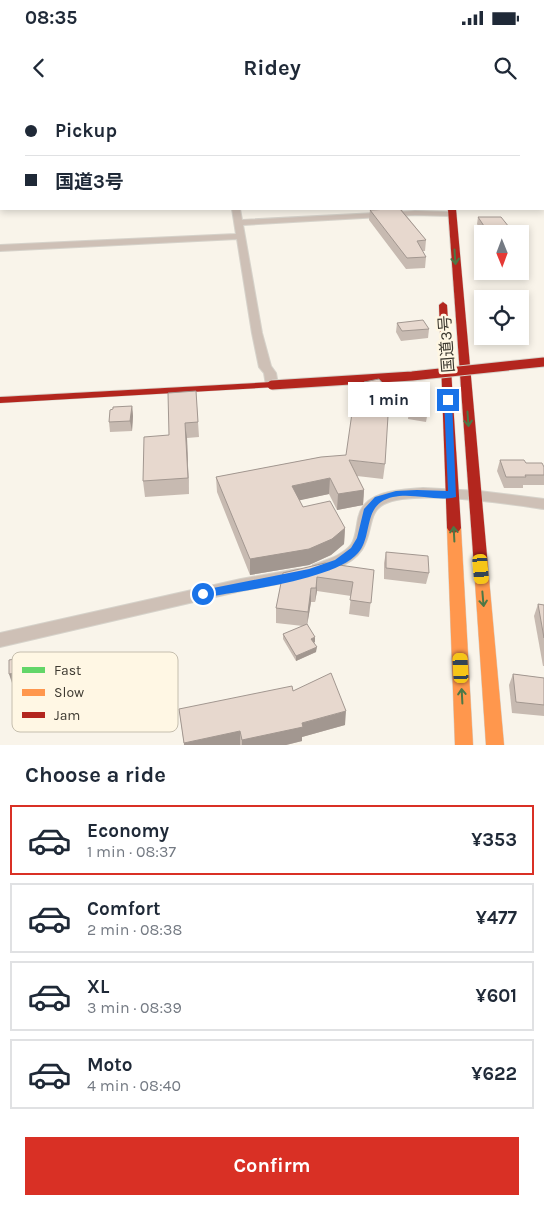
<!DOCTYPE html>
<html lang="en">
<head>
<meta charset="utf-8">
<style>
  :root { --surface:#fff; --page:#f6f6f7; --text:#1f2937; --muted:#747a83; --line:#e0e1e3; --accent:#d93025 }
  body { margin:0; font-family:Karla,"Noto Sans JP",sans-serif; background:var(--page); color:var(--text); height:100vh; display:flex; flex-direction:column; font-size:19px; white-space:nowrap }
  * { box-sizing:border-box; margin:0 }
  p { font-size:16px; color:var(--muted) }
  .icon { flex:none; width:28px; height:28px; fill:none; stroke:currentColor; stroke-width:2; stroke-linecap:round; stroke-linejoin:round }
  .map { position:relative; height:645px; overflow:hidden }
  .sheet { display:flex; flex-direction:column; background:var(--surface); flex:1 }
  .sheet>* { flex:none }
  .hud { position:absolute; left:0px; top:0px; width:545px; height:110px; box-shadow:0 2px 8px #0003; display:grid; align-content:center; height:110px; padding:0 25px; background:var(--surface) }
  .needle { width:32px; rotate:179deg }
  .buttons { position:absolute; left:474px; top:125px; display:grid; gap:10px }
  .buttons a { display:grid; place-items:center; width:55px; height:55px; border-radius:0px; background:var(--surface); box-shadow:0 2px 8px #0003; font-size:25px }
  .end { position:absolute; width:22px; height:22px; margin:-11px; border:6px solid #1a73e8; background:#fff; box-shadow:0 0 0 2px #fff }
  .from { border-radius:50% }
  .bubble { position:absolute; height:35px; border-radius:0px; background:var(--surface); box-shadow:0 2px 8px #0003; font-size:16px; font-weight:700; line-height:35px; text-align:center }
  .car { position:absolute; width:15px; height:30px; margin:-15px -8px; border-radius:6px; box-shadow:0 0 4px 1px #0007; background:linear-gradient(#f5c518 24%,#345 0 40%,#f5c518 0 76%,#345 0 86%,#f5c518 0) }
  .hud b { display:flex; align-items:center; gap:18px; height:48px; font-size:19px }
  .hud b+b { border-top:1px solid var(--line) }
  .hud i { width:12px; height:12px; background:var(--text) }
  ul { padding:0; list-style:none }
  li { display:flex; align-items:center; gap:15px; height:70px; margin:0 10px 8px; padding:0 15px; border:2px solid var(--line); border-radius:0px }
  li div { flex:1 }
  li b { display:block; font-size:19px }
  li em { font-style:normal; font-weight:700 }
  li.current { border-color:var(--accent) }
  li>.icon { width:45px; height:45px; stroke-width:1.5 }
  h2 { padding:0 25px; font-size:22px; line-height:60px }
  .cta { display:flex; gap:10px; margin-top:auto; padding:10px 25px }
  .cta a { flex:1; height:58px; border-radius:0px; background:var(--accent); color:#fff; font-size:20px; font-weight:700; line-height:58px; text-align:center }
  .status { display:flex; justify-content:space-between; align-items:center; height:35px; padding:0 25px; background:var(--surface); direction:ltr }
  .status svg { height:14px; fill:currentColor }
  header { display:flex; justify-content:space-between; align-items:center; height:65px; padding:0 25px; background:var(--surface); font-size:22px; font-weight:700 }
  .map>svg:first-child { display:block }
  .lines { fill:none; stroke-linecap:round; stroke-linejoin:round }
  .street-casing { stroke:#d6d2ca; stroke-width:2 }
  .fast-casing { stroke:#d6d2ca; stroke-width:1 }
  .slow-casing { stroke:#d6d2ca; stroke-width:1 }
  .jam-casing { stroke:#d6d2ca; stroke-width:1 }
  .street { fill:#cec0b6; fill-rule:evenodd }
  .fast { fill:#63d668; fill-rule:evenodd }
  .slow { fill:#ff974d; fill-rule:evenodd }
  .jam { fill:#b3261e; fill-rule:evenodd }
  .jam-bridge-casing { stroke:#d6d2ca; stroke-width:11; stroke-linecap:butt }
  .jam-bridge { stroke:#b3261e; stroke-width:9 }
  .wall { fill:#c7bab1 }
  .shaded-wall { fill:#a29790 }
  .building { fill:#e7d8ce; stroke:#a29790 }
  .oneway { stroke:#4c7846 }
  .route { fill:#1a73e8 }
  .labels { text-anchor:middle; stroke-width:5; stroke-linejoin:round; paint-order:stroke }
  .street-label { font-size:16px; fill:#3d3930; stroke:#fff7e4 }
  .key { fill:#fff7e4; stroke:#c5beae; stroke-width:1 }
  .key-label { font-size:14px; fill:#3d3930 }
</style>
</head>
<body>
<div class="status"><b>08:35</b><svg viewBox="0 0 49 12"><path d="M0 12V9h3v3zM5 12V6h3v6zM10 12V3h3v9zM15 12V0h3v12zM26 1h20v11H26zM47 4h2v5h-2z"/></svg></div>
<header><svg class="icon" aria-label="back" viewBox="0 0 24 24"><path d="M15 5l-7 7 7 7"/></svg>Ridey<svg class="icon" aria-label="search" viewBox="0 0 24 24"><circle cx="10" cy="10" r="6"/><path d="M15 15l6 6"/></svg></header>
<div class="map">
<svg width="544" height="645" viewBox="0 0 544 645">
  <rect width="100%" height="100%" fill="#f9f4ea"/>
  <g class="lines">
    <g class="street-casing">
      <g id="street">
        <polygon points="185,0 193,0 194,1 186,1"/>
        <polygon points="371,0 410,0 411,1 370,1"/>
        <polygon points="509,0 516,0 517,1 510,1"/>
        <rect x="0" y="55" width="1" height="4"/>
        <polygon points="232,109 240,109 242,120 415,111 452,112 456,114 452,116 415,115 243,125 262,233 271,266 276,273 278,285 272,289 266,285 264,273 259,267 252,233 237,139 0,151 0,145 236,134"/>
        <path d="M423 388 479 391 544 399V409C509 404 415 389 384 404 360 416 383 451 335 469 328 472 321 476 313 473L311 469 313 465C326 460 342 456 351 445 357 437 356 424 359 415 366 390 402 390 423 388Z"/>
        <polygon points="298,469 304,471 306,475 304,479 241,491 0,547 0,533 241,479"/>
      </g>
    </g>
    <g class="fast-casing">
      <polygon id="fast" points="441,0 447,0 447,1 442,1"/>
    </g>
    <g class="slow-casing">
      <g id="slow">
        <polygon points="454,423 459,425 461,428 473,645 455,645 447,428 449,425"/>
        <polygon points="481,462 486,463 488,467 504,645 486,645 474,467 476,463"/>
      </g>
    </g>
    <g class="jam-casing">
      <g id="jam">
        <polygon points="448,109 456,109 488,467 486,471 481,472 476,471 474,467"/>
        <polygon points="443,202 447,205 461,428 459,431 454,433 449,431 447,428 439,205"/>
        <polygon points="272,282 276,283 277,285 276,287 0,303 0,297"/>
      </g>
    </g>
    <use href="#street" class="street"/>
    <use href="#fast" class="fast"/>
    <use href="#slow" class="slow"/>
    <use href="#jam" class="jam"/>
    <g class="jam-bridge-casing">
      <polyline id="jam-bridge" points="272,285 412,276 544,262"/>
    </g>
    <use href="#jam-bridge" class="jam-bridge"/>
  </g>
  <g class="wall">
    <polygon points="459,0 482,0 484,1 460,1"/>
    <polygon points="382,109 421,109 402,110 426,140 425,151 422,151 426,157 425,168 406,169 369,120 370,110 384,109"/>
    <polygon points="478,117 509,127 507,134 485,134 482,133 477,124"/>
    <polygon points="397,223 429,229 428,238 401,241 396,232"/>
    <polygon points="364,282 386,287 406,304 380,310 364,291"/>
    <polygon points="196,291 199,337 187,338 189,394 145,397 143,381"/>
    <polygon points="411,297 428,311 426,322 408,319"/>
    <polygon points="132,306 133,316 132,331 110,332 109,322 113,309"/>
    <polygon points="321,357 385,364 383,379 357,376 364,390 363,405 337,410 329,394 299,400 303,407 345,428 344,444 331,455 309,465 250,475 217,392 216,377"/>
    <polygon points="500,360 526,363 544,367 544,385 523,385 523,388 504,388 497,371"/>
    <polygon points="386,452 429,473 426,484 384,479 384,463"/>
    <polygon points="374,470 369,517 349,514 351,496 317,491 315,502 311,502 307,525 315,542 314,543 316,552 296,561 283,539 283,534 303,526 276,523 276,508 283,473"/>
    <polygon points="538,504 544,505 544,566 543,566 534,516"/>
    <polygon points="513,574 544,578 544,616 512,613 509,585"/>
    <polygon points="293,591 345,625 302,637 302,641 286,645 184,645 179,609"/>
  </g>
  <g class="shaded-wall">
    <polygon points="509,127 507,134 494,134 495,131"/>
    <polygon points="407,295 406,304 380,310 381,301"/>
    <polygon points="132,306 133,316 132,331 130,321"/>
    <polygon points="185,323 187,338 189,394 188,378"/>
    <polygon points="330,378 329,394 292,402 292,386"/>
    <polygon points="364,390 363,405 337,410 338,394"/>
    <polygon points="345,428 344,444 331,455 309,465 250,475 250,459"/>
    <polygon points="317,477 317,491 315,502 316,488"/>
    <polygon points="311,488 311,502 307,526 308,512"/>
    <polygon points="315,537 315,542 311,544 311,539"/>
    <polygon points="317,547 316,552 296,561 296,556"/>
    <polygon points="54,555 57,564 58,575 55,565"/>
    <polygon points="62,564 64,573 65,584 39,590 36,581"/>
    <polygon points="36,569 39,578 12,583 9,574"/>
    <polygon points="346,611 345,625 302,637 302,641 286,645 242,645 242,640"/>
    <polygon points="240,631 240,645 184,645 184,643"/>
  </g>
  <g class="building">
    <polygon points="86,0 105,0 104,1 85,1"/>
    <rect x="235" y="0" width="28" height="1"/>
    <polygon points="332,0 375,0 376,1 333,1"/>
    <rect x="380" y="0" width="15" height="1"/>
    <polygon points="467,0 482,0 484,1 468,1"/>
    <polygon points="391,109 400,109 426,140 417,141 426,157 407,158 370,110"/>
    <polygon points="478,117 501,117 509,127 495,131 484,126"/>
    <polygon points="423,220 429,229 402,231 397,223"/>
    <polygon points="379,279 386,287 397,284 407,295 381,301 364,282"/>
    <polygon points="196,291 198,322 185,323 188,378 143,381 144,337 169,335 168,293"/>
    <polygon points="411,297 429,299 428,311 410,309"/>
    <polygon points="132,306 130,321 109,322 110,310 113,309 113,307"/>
    <polygon points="352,313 388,316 385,364 349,360 364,390 338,394 330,378 292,386 303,407 330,401 345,428 332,439 309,449 250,459 216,377 321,357 346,355"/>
    <polygon points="500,360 524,360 526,363 542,363 544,367 544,375 525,375 526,377 506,377"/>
    <polygon points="386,452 428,456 429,473 386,468"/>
    <polygon points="325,463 374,470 371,503 350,500 353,482 317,477 316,488 311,488 308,512 276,508 283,473"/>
    <polygon points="538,504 544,505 544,538"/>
    <polygon points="307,524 315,537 311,539 317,547 296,556 283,534"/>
    <polygon points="54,555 55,565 62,564 62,575 36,581 36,569 9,574 9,560 26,557 26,561"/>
    <polygon points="331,573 346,611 302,623 303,627 242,640 240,631 184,643 179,609 292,586 293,591"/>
    <polygon points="513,574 544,578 544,605 516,602"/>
  </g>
  <defs><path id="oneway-shaft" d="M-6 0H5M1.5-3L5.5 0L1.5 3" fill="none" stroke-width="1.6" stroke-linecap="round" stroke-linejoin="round" transform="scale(1.25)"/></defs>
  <g class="oneway">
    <use href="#oneway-shaft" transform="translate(455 157) rotate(86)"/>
    <use href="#oneway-shaft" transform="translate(468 319) rotate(86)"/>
    <use href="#oneway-shaft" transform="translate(454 434) rotate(-93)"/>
    <use href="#oneway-shaft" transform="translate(483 499) rotate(85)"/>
    <use href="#oneway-shaft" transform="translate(462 596) rotate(-93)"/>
  </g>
  <path class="route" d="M448 297 452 300 456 397C433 403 403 388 381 402 365 413 371 439 358 453 335 480 239 491 203 498L199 497 198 494 203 490 309 469 335 460 351 448 357 438 364 409 375 397 396 391 417 390 448 391 444 300Z"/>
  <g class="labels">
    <g class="street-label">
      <text transform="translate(446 244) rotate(-94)" y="6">国道3号</text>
    </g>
  </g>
  <rect x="12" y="552" width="166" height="80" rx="8" class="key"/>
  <rect x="22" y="567" width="23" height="6" fill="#63d668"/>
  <rect x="22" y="589" width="23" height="7" fill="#ff974d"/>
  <rect x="22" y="612" width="23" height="6" fill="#b3261e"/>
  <g class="key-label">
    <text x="54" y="575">Fast</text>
    <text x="54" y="597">Slow</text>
    <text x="54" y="620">Jam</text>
  </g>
</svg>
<div class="buttons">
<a><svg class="needle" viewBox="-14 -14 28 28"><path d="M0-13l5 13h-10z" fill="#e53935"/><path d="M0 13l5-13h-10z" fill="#747a83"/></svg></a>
<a><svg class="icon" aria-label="locate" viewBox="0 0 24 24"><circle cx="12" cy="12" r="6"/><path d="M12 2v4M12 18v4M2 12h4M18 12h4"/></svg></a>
</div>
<i class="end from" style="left:203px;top:494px"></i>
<i class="end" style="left:448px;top:300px"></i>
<div class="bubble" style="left:348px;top:282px;width:82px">1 min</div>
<i class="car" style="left:481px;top:469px;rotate:175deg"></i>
<i class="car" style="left:461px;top:568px;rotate:357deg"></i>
<div class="hud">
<b><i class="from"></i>Pickup</b>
<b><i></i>国道3号</b>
</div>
</div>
<section class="sheet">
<h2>Choose a ride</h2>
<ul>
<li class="current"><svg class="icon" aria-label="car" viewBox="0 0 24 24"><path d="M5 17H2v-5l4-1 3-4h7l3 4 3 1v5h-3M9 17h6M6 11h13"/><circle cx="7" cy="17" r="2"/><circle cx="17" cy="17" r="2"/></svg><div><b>Economy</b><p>1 min · 08:37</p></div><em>¥353</em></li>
<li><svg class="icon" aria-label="car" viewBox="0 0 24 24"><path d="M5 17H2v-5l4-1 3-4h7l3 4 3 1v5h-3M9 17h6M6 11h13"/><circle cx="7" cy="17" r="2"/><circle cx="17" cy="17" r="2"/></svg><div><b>Comfort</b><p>2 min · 08:38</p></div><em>¥477</em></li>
<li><svg class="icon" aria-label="car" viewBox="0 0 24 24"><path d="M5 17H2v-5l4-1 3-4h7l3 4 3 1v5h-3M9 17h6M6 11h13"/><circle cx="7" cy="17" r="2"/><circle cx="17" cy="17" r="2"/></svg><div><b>XL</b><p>3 min · 08:39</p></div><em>¥601</em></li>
<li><svg class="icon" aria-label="car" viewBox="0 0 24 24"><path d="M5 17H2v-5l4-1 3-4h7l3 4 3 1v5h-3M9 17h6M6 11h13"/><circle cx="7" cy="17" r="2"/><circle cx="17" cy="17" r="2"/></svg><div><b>Moto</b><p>4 min · 08:40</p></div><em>¥622</em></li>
</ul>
<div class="cta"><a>Confirm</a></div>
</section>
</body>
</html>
